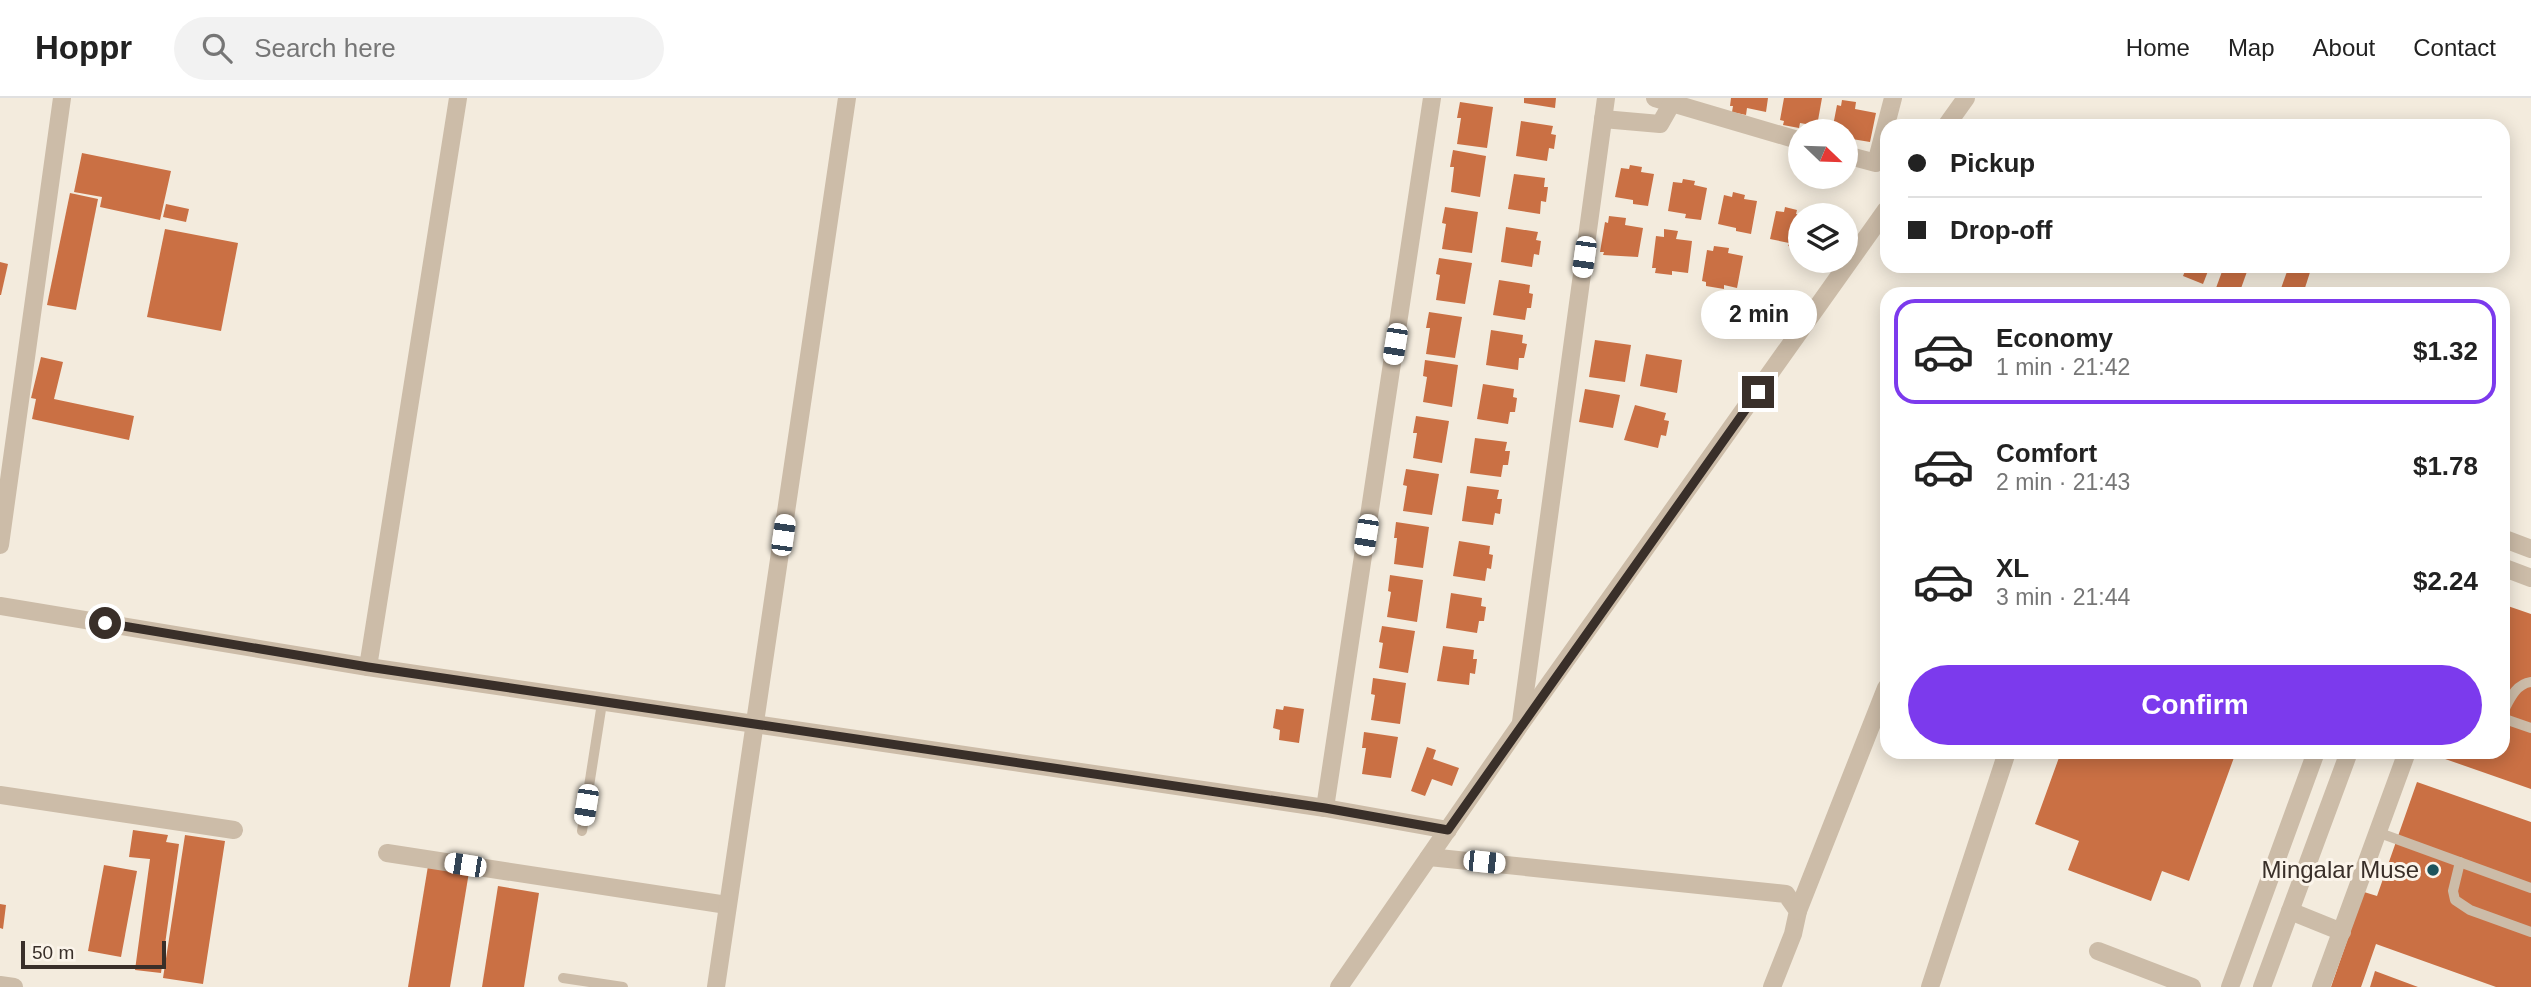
<!DOCTYPE html>
<html lang="en">
<head>
<meta charset="utf-8">
<style>
  :root { --surface:#fff; --page:#f2f2f2; --text:#222; --muted:#767676; --line:#e0e0e0; --accent:#7c3aed }
  body { margin:0; font-family:Arial,sans-serif; background:var(--page); color:var(--text); height:100vh; display:flex; flex-direction:column; font-size:26px; white-space:nowrap }
  * { box-sizing:border-box; margin:0 }
  p { font-size:23px; color:var(--muted) }
  .icon { flex:none; width:38px; height:38px; fill:none; stroke:currentColor; stroke-width:2; stroke-linecap:round; stroke-linejoin:round }
  .map { position:relative; flex:1; overflow:hidden }
  .side { position:absolute; left:1880px; top:189px; width:630px; height:472px; display:flex; flex-direction:column; background:var(--surface); border-radius:21px; box-shadow:0 4px 18px #0003 }
  .side>* { flex:none }
  .banner { position:absolute; left:1880px; top:21px; width:630px; height:154px; border-radius:21px; box-shadow:0 4px 18px #0003; display:grid; align-content:center; height:154px; padding:0 28px; background:var(--surface) }
  .needle { width:46px; rotate:113deg }
  .buttons { position:absolute; left:1788px; top:21px; display:grid; gap:14px }
  .buttons a { display:grid; place-items:center; width:70px; height:70px; border-radius:50%; background:var(--surface); box-shadow:0 4px 18px #0003; font-size:35px }
  .scale { position:absolute; left:21px; bottom:18px; width:145px; box-sizing:border-box; padding-left:7px; border:4px solid #392f29; border-top:0; font-size:19px; line-height:24px; white-space:nowrap; color:#392f29; -webkit-text-stroke:5px #fbf4ea; paint-order:stroke }
  .end { position:absolute; width:32px; height:32px; margin:-16px; border:9px solid #392f29; background:#fff; box-shadow:0 0 0 4px #fff }
  .from { border-radius:50% }
  .bubble { position:absolute; height:49px; border-radius:24px; background:var(--surface); box-shadow:0 4px 18px #0003; font-size:23px; font-weight:700; line-height:49px; text-align:center }
  .car { position:absolute; width:21px; height:42px; margin:-21px -10px; border-radius:9px; box-shadow:0 0 5px 2px #0007; background:linear-gradient(#fff 24%,#345 0 40%,#fff 0 76%,#345 0 86%,#fff 0) }
  .banner b { display:flex; align-items:center; gap:24px; height:66px; font-size:26px }
  .banner b+b { border-top:2px solid var(--line) }
  .banner i { width:18px; height:18px; background:var(--text) }
  ul { padding:12px 0 0; list-style:none }
  li { display:flex; align-items:center; gap:21px; height:105px; margin:0 14px 10px; padding:0 14px; border:4px solid transparent; border-radius:21px }
  li div { flex:1 }
  li b { display:block; font-size:26px }
  li em { font-style:normal; font-weight:700 }
  li.on { border-color:var(--accent) }
  li>.icon { width:63px; height:63px; stroke-width:1.5 }
  .cta { display:flex; gap:14px; margin-top:auto; padding:14px 28px }
  .cta a { flex:1; height:80px; border-radius:42px; background:var(--accent); color:#fff; font-size:28px; font-weight:700; line-height:80px; text-align:center }
  header { display:flex; align-items:center; gap:42px; box-sizing:border-box; height:98px; padding:0 35px; background:var(--surface); border-bottom:2px solid var(--line) }
  header strong { font-size:33px }
  nav { display:flex; gap:38px; margin-inline-start:auto; font-size:24px }
  .search { width:490px; height:63px; background:var(--page); display:flex; align-items:center; gap:18px; box-sizing:border-box; padding:0 24px; border-radius:38px; color:var(--muted); font-size:26px }
  .map>svg:first-child { display:block }
  .building { fill:#ca7044 }
  .lines { fill:none; stroke-linecap:round; stroke-linejoin:round }
  .lane { stroke:#ccbca8; stroke-width:10 }
  .street { stroke:#ccbca8; stroke-width:18 }
  .route { stroke:#392f29; stroke-width:9 }
  .poi-dot { fill:#1c535c; stroke:#fbf4ea; stroke-width:2.5 }
  .labels { text-anchor:middle; stroke-width:6; stroke-linejoin:round; paint-order:stroke }
  .poi-label { font-size:24px; fill:#392f29; stroke:#fbf4ea; text-anchor:end }
</style>
</head>
<body>
<header>
<strong>Hoppr</strong>
<div class="search"><svg class="icon" aria-label="search" viewBox="0 0 24 24"><circle cx="10" cy="10" r="6"/><path d="M15 15l6 6"/></svg>Search here</div>
<nav><a>Home</a><a>Map</a><a>About</a><a>Contact</a></nav>
</header>
<div class="map">
<svg width="2531" height="889" viewBox="0 0 2531 889">
  <rect width="100%" height="100%" fill="#f3ebdd"/>
  <g class="building">
    <polygon points="1524,0 1556,0 1555,10 1524,5"/>
    <polygon points="1731,0 1768,0 1766,14 1747,10 1746,17 1732,14 1733,8 1730,8"/>
    <polygon points="1784,0 1822,0 1817,28 1800,25 1799,30 1783,27 1784,23 1780,22"/>
    <polygon points="1842,2 1856,4 1855,11 1876,15 1870,44 1852,41 1851,46 1846,46 1846,33 1832,33 1837,7 1841,8"/>
    <polygon points="1460,4 1493,9 1487,50 1457,46 1461,20 1457,20"/>
    <polygon points="1521,23 1553,28 1551,36 1556,37 1554,51 1549,50 1547,63 1516,58"/>
    <polygon points="1453,52 1486,58 1480,99 1451,94 1454,69 1450,69"/>
    <polygon points="82,55 171,73 160,122 100,109 102,99 74,94"/>
    <polygon points="1630,67 1642,69 1641,74 1654,76 1648,108 1633,106 1633,102 1615,99 1621,70 1629,71"/>
    <polygon points="1514,76 1545,80 1544,89 1548,89 1546,104 1541,103 1540,116 1508,111"/>
    <polygon points="1683,81 1695,83 1694,87 1707,90 1701,122 1685,120 1686,116 1668,113 1673,84 1682,85"/>
    <polygon points="1733,94 1745,97 1744,101 1757,103 1751,136 1736,133 1736,130 1718,126 1724,97 1732,99"/>
    <polygon points="70,95 98,101 76,212 47,207"/>
    <polygon points="166,106 189,111 186,124 163,119"/>
    <polygon points="1445,109 1478,114 1472,155 1442,151 1446,126 1442,125"/>
    <polygon points="1785,109 1797,112 1796,116 1801,117 1801,150 1788,148 1789,145 1770,141 1776,113 1784,114"/>
    <polygon points="1609,118 1626,120 1625,127 1643,130 1638,159 1603,157 1604,154 1600,154 1605,124 1608,125"/>
    <polygon points="1506,129 1538,134 1536,142 1541,143 1539,157 1534,156 1532,169 1501,164"/>
    <polygon points="165,131 238,145 221,233 147,219"/>
    <polygon points="1664,131 1678,133 1676,141 1692,143 1688,175 1672,173 1672,177 1655,175 1656,170 1652,170 1656,138 1664,139"/>
    <polygon points="1714,148 1729,150 1728,155 1743,158 1737,190 1724,187 1724,191 1706,188 1706,184 1702,183 1707,152 1713,153"/>
    <polygon points="1439,160 1472,165 1465,206 1436,202 1440,177 1436,176"/>
    <polygon points="0,164 8,166 1,197 0,197"/>
    <polygon points="2187,168 2210,168 2203,186 2183,178"/>
    <polygon points="2224,168 2249,168 2239,196 2216,190"/>
    <polygon points="2289,168 2312,168 2303,196 2279,196"/>
    <polygon points="1499,182 1530,187 1529,195 1533,196 1531,210 1527,210 1525,222 1493,217"/>
    <polygon points="1429,214 1462,219 1455,260 1426,256 1430,230 1426,230"/>
    <polygon points="1491,232 1523,237 1522,245 1527,246 1524,260 1519,260 1518,272 1486,267"/>
    <polygon points="1595,242 1631,247 1625,284 1589,279"/>
    <polygon points="1646,256 1682,262 1677,295 1640,288"/>
    <polygon points="41,259 63,264 54,301 134,318 129,342 32,321 36,301 31,300"/>
    <polygon points="1425,262 1458,267 1452,309 1423,304 1427,279 1423,278"/>
    <polygon points="1483,286 1514,291 1513,299 1517,300 1515,314 1510,314 1508,326 1477,321"/>
    <polygon points="1585,291 1620,297 1613,330 1579,324"/>
    <polygon points="1635,307 1666,315 1664,322 1669,323 1666,338 1661,337 1658,350 1624,342"/>
    <polygon points="1416,318 1449,323 1442,365 1413,360 1417,335 1413,335"/>
    <polygon points="1475,340 1507,344 1505,353 1510,353 1508,367 1503,367 1501,379 1470,375"/>
    <polygon points="1406,371 1439,376 1432,417 1403,413 1407,388 1403,387"/>
    <polygon points="1467,388 1499,392 1497,401 1502,401 1500,416 1495,415 1493,427 1462,423"/>
    <polygon points="1396,424 1429,429 1423,470 1394,466 1397,440 1394,440"/>
    <polygon points="1459,443 1490,448 1489,456 1493,457 1491,471 1487,470 1485,483 1453,478"/>
    <polygon points="1390,477 1423,482 1417,524 1387,519 1391,494 1388,493"/>
    <polygon points="1451,495 1482,500 1481,508 1486,509 1484,523 1479,523 1477,535 1446,530"/>
    <polygon points="2502,506 2531,516 2531,691 2428,655 2502,654"/>
    <polygon points="1382,528 1415,533 1408,575 1379,570 1383,545 1379,544"/>
    <polygon points="1443,548 1474,552 1473,561 1477,561 1475,576 1470,575 1469,587 1437,583"/>
    <polygon points="1373,580 1406,585 1400,626 1371,622 1375,597 1371,596"/>
    <polygon points="1284,608 1304,611 1299,645 1279,642 1280,632 1273,630 1276,611 1283,612"/>
    <polygon points="1364,634 1398,639 1391,680 1362,676 1366,650 1362,650"/>
    <polygon points="1427,649 1436,652 1433,661 1459,670 1452,688 1432,681 1425,698 1411,693"/>
    <polygon points="2061,654 2236,654 2189,783 2162,773 2151,803 2068,772 2079,743 2035,726"/>
    <polygon points="2417,684 2531,724 2531,889 2496,889 2376,846 2361,889 2331,889 2364,794 2377,798"/>
    <polygon points="133,732 168,737 166,744 179,746 161,875 135,872 150,761 129,759"/>
    <polygon points="185,737 225,743 203,886 163,880"/>
    <polygon points="104,767 137,773 121,859 88,853"/>
    <polygon points="428,768 469,774 450,889 408,889"/>
    <polygon points="498,788 539,795 524,889 482,889"/>
    <polygon points="0,806 6,807 3,831 0,830"/>
    <polygon points="2375,873 2418,889 2370,889"/>
  </g>
  <g class="lines">
    <g class="lane">
      <path d="M2502 616C2509 603 2515 586 2531 584"/>
      <polyline points="2502,620 2531,630"/>
      <polyline points="582,733 602,605"/>
      <polyline points="2377,734 2531,790"/>
      <polyline points="2460,764 2453,793 2455,802 2470,812 2531,834"/>
      <polyline points="563,880 623,889"/>
    </g>
    <g class="street">
      <polyline points="1655,0 1801,43"/>
      <polyline points="1603,21 1660,26 1672,5"/>
      <polyline points="1946,28 1966,0"/>
      <polyline points="1846,57 1876,65 1893,0"/>
      <polyline points="2502,440 2531,451"/>
      <polyline points="0,447 62,0"/>
      <polyline points="2502,469 2531,480"/>
      <polyline points="0,508 368,569 1325,710 1448,732"/>
      <polyline points="368,569 458,0"/>
      <polyline points="1521,624 1606,0"/>
      <polyline points="0,697 234,732"/>
      <polyline points="1325,710 1432,0"/>
      <polyline points="387,755 727,807"/>
      <polyline points="1429,759 1786,796 1798,813 1793,836 1772,889"/>
      <polyline points="1798,813 1886,590"/>
      <polyline points="2290,813 2342,834"/>
      <polyline points="2098,853 2192,889"/>
      <polyline points="0,887 14,889"/>
      <polyline points="716,889 847,0"/>
      <polyline points="1339,889 1520,627 1886,112"/>
      <polyline points="1930,889 2007,654"/>
      <polyline points="2230,889 2316,654"/>
      <polyline points="2262,889 2349,654"/>
      <polyline points="2321,889 2407,654"/>
    </g>
  </g>
  <g class="lines">
    <polyline class="route" points="105,525 368,569 1325,710 1448,732 1758,294"/>
  </g>
  <circle class="poi-dot" cx="2433" cy="772" r="7"/>
  <g class="labels">
    <g class="poi-label">
      <text x="2419" y="780">Mingalar Muse</text>
    </g>
  </g>
</svg>
<div class="buttons">
<a><svg class="needle" viewBox="-14 -14 28 28"><path d="M0-13l5 13h-10z" fill="#e53935"/><path d="M0 13l5-13h-10z" fill="#767676"/></svg></a>
<a><svg class="icon" aria-label="layers" viewBox="0 0 24 24"><path d="M12 4l9 5-9 5-9-5zM3 14l9 5 9-5"/></svg></a>
</div>
<div class="scale">50 m</div>
<i class="end from" style="left:105px;top:525px"></i>
<i class="end" style="left:1758px;top:294px"></i>
<div class="bubble" style="left:1701px;top:192px;width:116px">2 min</div>
<i class="car" style="left:1584px;top:159px;rotate:188deg"></i>
<i class="car" style="left:1395px;top:246px;rotate:189deg"></i>
<i class="car" style="left:783px;top:437px;rotate:8deg"></i>
<i class="car" style="left:1366px;top:437px;rotate:189deg"></i>
<i class="car" style="left:586px;top:707px;rotate:189deg"></i>
<i class="car" style="left:1484px;top:764px;rotate:96deg"></i>
<i class="car" style="left:465px;top:767px;rotate:279deg"></i>
<div class="banner">
<b><i class="from"></i>Pickup</b>
<b><i></i>Drop-off</b>
</div>
<section class="side">
<ul>
<li class="on"><svg class="icon" aria-label="car" viewBox="0 0 24 24"><path d="M5 17H2v-5l4-1 3-4h7l3 4 3 1v5h-3M9 17h6M6 11h13"/><circle cx="7" cy="17" r="2"/><circle cx="17" cy="17" r="2"/></svg><div><b>Economy</b><p>1 min · 21:42</p></div><em>$1.32</em></li>
<li><svg class="icon" aria-label="car" viewBox="0 0 24 24"><path d="M5 17H2v-5l4-1 3-4h7l3 4 3 1v5h-3M9 17h6M6 11h13"/><circle cx="7" cy="17" r="2"/><circle cx="17" cy="17" r="2"/></svg><div><b>Comfort</b><p>2 min · 21:43</p></div><em>$1.78</em></li>
<li><svg class="icon" aria-label="car" viewBox="0 0 24 24"><path d="M5 17H2v-5l4-1 3-4h7l3 4 3 1v5h-3M9 17h6M6 11h13"/><circle cx="7" cy="17" r="2"/><circle cx="17" cy="17" r="2"/></svg><div><b>XL</b><p>3 min · 21:44</p></div><em>$2.24</em></li>
</ul>
<div class="cta"><a>Confirm</a></div>
</section>
</div>
</body>
</html>
